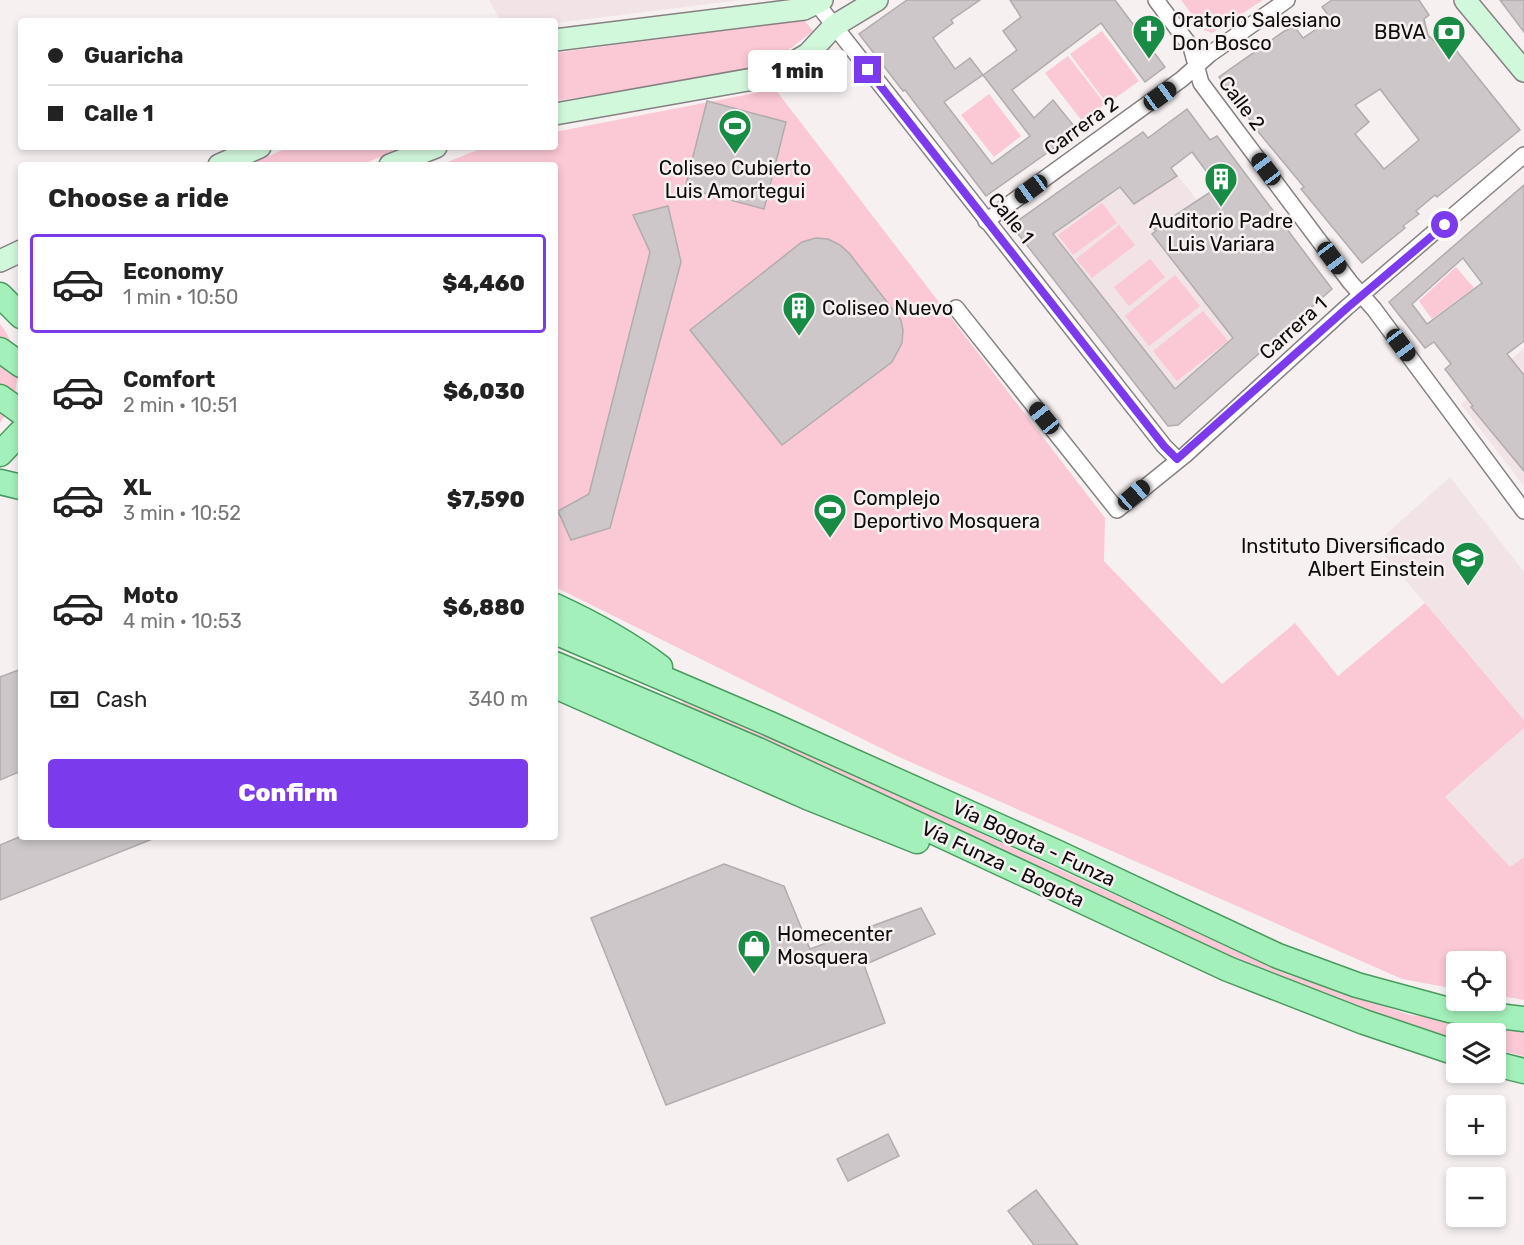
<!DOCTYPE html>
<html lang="en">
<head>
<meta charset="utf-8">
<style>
  :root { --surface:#fff; --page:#f2f2f2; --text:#222; --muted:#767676; --line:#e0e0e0; --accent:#7c3aed }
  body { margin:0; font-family:Rubik,sans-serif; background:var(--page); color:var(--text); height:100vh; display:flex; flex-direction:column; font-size:22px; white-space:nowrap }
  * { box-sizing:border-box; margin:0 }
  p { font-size:20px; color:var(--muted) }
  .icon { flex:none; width:33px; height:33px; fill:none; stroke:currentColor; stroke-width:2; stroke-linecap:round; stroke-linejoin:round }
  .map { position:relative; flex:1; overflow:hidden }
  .side { position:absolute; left:18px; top:162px; width:540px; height:678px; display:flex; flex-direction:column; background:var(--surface); border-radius:6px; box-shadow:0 3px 9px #0003 }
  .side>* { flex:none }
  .guide { position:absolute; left:18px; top:18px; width:540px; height:132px; border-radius:6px; box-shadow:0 3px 9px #0003; display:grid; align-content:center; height:132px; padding:0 30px; background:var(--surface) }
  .buttons { position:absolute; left:1446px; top:951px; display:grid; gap:12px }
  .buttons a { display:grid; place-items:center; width:60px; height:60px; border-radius:6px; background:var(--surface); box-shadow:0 3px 9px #0003; font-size:30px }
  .end { position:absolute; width:27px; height:27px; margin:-14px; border:8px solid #7c3aed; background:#fff; box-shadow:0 0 0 3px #fff }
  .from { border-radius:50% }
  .bubble { position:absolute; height:42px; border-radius:6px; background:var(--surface); box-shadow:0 3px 9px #0003; font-size:20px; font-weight:800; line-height:42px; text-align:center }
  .car { position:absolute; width:18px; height:36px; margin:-18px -9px; border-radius:8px; box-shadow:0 0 4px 2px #0007; background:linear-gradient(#222 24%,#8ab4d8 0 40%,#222 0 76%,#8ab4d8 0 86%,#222 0) }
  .guide b { display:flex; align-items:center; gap:21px; height:57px; font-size:22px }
  .guide b+b { border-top:2px solid var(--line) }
  .guide i { width:15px; height:15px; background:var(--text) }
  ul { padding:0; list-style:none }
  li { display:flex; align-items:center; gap:18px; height:99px; margin:0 12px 9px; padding:0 18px; border:3px solid transparent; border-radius:6px }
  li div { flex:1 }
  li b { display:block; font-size:22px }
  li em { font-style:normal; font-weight:800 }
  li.on { border-color:var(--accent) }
  li>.icon { width:54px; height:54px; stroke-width:1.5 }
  h2 { padding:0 30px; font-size:27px; line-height:72px }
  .pay { display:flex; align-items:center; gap:15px; height:66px; padding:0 30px; font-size:22px }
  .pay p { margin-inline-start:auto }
  .button { display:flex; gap:12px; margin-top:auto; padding:12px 30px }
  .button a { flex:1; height:69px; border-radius:6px; background:var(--accent); color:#fff; font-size:24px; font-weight:800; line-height:69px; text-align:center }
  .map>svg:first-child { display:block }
  .built { fill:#f2e3e7 }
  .green { fill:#fbc8d5 }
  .building { fill:#cdc7c9; stroke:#b1acad; stroke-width:1.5; fill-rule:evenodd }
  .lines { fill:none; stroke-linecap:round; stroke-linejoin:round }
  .street-casing { stroke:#868082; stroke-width:18 }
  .secondary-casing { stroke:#868082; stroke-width:24 }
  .primary-casing { stroke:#489a5f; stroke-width:27 }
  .street { stroke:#fff; stroke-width:15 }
  .secondary { stroke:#d2f8dc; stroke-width:21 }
  .primary { stroke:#a4f0ba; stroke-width:24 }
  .route { stroke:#7c3aed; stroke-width:8 }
  .labels { text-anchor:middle; stroke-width:5; stroke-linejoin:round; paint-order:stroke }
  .poi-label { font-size:20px; fill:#0e0c0c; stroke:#f6f0f1; text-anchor:start }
  .street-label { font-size:20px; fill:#0e0c0c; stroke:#f6f0f1 }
</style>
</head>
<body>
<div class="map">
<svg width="1524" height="1245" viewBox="0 0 1524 1245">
  <rect width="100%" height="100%" fill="#f6f0f1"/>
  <g class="built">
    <polygon points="489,0 741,0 555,23 555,21 501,21"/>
    <polygon points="1143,132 1198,201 1259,288 1290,326 1178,425 1168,426 1015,230 1016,222"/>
    <polygon points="1524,348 1524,486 1461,404"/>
    <polygon points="1450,477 1524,572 1524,720 1375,544"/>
    <polygon points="1524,728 1524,857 1510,868 1445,797"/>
  </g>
  <g class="green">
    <polygon points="1181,0 1263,0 1212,33 1204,30"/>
    <polygon points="804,20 813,31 765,68 555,101 555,53"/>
    <polygon points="1102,31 1139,81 1107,104 1070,54"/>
    <polygon points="1068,56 1105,104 1082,121 1045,73"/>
    <polygon points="775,89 1105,518 1104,561 1222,684 1295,623 1338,676 1425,603 1524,720 1524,728 1445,797 1510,867 1524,857 1524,1000 1496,995 1496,962 1456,962 1456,989 1402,979 899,757 555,587 555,165 440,165 485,147 555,147 555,132"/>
    <polygon points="989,94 1021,136 994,157 961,115"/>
    <polygon points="289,147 404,147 361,165 249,165"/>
    <polygon points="1102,203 1117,223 1073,255 1058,235"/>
    <polygon points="1119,225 1135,245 1092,278 1076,259"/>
    <polygon points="1150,259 1165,277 1129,306 1114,287"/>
    <polygon points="1456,267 1474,288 1432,319 1419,301"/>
    <polygon points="1175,275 1200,306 1149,346 1125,316"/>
    <polygon points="1203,311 1228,341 1177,381 1153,351"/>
    <path d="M0 324C17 344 22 377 12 402 10 409 4 416 0 423Z"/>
    <polygon points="685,697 1286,974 1410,1015 1524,1027 1524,1056 1496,1050 1496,1034 1456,1034 1456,1042 1292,986 681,705"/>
  </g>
  <g class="building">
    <path d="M907 0H980L951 20 953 23 933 38 955 69 970 58 983 75 1017 50 1003 31 1021 17 1010 0H1115L1165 67 1145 82 1101 23 1012 90 1034 118 1053 100 1078 131 986 196 905 90 903 91 859 34ZM983 75 1030 136 992 164 944 102Z"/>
    <path d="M1332 0H1419L1429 15 1424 19 1428 35 1443 50 1451 44 1520 130 1437 197 1435 195 1416 211 1419 214 1403 226 1405 228 1362 263 1301 189 1304 187 1260 134 1219 77 1283 32 1294 26 1303 38 1331 19 1322 7ZM1380 89 1419 140 1384 169 1355 134 1369 122 1355 105Z"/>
    <polygon points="1500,0 1524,0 1524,32"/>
    <polygon points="707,101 786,122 764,209 685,188"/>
    <path d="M1187 109 1210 140 1217 136 1332 289 1178 425 1168 426 1015 230 1016 222 1143 132 1148 138ZM1192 152 1218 187 1154 229 1156 231 1152 234 1233 338 1175 389 1053 234 1120 187 1134 204 1177 176 1171 168Z"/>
    <path d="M1524 185V341L1507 354 1524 375V471L1471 407 1473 406 1445 369 1451 364 1434 342 1425 348 1389 302ZM1463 258 1482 283 1427 324 1412 304Z"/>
    <polygon points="668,206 681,262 610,528 571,540 558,511 589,494 650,252 633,215"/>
    <polygon points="816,238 828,239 840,245 849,253 901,320 903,330 902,343 892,362 782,445 690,330 802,242"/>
    <polygon points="21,669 21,771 0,780 0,677"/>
    <polygon points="19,837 155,837 155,838 0,900 0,845"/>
    <polygon points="724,864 784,886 810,949 921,908 935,934 864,965 885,1023 666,1105 591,918"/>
    <polygon points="888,1134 899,1156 848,1181 837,1159"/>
    <polygon points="1036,1190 1078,1245 1034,1245 1008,1211"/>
  </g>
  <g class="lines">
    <g class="street-casing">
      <g id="street">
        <polyline points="814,0 1164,446 1177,459"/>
        <polyline points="1156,0 1191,47 1201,83 1350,282 1374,309 1524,511"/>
        <polyline points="986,221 1182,79 1210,54 1287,0"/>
        <polyline points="956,308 1117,510 1185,455 1346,308 1524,155"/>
      </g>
    </g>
    <g class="secondary-casing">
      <g id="secondary">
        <polyline points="1465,0 1524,71"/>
        <polyline points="555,40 804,9 822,0"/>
        <polyline points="555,114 770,76 808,54 834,26 877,0"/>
        <polyline points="219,165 260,147"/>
        <polyline points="390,165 436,147"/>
        <polyline points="0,261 21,251"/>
      </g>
    </g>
    <g class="primary-casing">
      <g id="primary">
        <polyline points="0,295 21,316"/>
        <polyline points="0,350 21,365"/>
        <polyline points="0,397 21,412"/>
        <polyline points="0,454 21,432"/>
        <polyline points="0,482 21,487"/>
        <path d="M555 606C592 623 627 642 660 667"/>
        <polyline points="555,632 770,724 1056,852 1278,956 1357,985 1449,1010 1524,1019"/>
        <polyline points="555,664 758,750 1228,969 1364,1022 1456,1053"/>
        <polyline points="555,686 807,797 917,841"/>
        <polyline points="1496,1064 1524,1071"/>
      </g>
    </g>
    <use href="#street" class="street"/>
    <use href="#secondary" class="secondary"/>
    <use href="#primary" class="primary"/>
  </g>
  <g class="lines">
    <polyline class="route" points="868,70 1164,446 1177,459 1347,308 1445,225"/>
  </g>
  <defs>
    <g id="church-pin" transform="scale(1.725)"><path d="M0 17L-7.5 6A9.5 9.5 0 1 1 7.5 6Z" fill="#188b44" stroke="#f6f0f1"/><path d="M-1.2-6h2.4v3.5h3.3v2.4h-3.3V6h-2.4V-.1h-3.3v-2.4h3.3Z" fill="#fff"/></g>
    <g id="bank-pin" transform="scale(1.725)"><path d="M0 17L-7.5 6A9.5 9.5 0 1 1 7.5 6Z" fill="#188b44" stroke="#f6f0f1"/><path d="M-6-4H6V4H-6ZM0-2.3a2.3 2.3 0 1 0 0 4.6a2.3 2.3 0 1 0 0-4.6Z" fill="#fff"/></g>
    <g id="stadium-pin" transform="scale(1.725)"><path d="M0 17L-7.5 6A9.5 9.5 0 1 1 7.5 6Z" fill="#188b44" stroke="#f6f0f1"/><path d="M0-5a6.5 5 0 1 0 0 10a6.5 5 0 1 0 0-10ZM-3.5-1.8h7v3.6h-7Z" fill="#fff"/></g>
    <g id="building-pin" transform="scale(1.725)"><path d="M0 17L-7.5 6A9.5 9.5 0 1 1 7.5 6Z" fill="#188b44" stroke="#f6f0f1"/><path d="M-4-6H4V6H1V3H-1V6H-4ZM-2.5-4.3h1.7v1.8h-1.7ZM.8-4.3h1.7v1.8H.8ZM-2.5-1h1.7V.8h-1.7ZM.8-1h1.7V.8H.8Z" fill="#fff"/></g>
    <g id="school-pin" transform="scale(1.725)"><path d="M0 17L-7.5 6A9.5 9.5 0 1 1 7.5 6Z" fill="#188b44" stroke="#f6f0f1"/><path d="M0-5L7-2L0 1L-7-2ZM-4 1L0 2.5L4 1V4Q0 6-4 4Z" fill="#fff"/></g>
    <g id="shop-pin" transform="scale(1.725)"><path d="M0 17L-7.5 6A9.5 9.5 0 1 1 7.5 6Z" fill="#188b44" stroke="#f6f0f1"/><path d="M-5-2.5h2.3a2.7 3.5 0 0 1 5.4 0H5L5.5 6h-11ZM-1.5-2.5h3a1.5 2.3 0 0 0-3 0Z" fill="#fff"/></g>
  </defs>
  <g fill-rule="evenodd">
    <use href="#church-pin" x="1149" y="31"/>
    <use href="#bank-pin" x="1449" y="32"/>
    <use href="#stadium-pin" x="735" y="126"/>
    <use href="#building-pin" x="1221" y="179"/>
    <use href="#building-pin" x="799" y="308"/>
    <use href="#stadium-pin" x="830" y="510"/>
    <use href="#school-pin" x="1468" y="558"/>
    <use href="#shop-pin" x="754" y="946"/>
  </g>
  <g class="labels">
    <g class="poi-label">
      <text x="1172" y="27">Oratorio Salesiano<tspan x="1172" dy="23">Don Bosco</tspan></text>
      <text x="1426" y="39" text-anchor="end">BBVA</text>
      <text x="735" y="175" text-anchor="middle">Coliseo Cubierto<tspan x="735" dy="23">Luis Amortegui</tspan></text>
      <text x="1221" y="228" text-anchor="middle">Auditorio Padre<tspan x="1221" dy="23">Luis Variara</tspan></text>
      <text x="822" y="315">Coliseo Nuevo</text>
      <text x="853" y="505">Complejo<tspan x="853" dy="23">Deportivo Mosquera</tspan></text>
      <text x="1445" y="553" text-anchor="end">Instituto Diversificado<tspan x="1445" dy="23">Albert Einstein</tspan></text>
      <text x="777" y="941">Homecenter<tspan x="777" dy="23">Mosquera</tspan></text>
    </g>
    <g class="street-label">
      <text transform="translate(1242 103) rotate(53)" y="7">Calle 2</text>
      <text transform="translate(1081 126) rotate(-36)" y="7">Carrera 2</text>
      <text transform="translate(1011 218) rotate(51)" y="7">Calle 1</text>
      <text transform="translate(1293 328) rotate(-42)" y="7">Carrera 1</text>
      <text transform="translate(1034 843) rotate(25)" y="7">Vía Bogota - Funza</text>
      <text transform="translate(1003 864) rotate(25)" y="7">Vía Funza - Bogota</text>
    </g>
  </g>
</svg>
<div class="buttons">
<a><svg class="icon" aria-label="locate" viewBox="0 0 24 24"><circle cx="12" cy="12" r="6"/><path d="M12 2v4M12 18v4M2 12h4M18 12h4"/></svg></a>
<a><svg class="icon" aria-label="layers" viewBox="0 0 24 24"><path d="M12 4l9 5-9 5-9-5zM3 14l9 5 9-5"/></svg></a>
<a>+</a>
<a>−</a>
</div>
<i class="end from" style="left:1445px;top:225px"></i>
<i class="end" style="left:868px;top:70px"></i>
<div class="bubble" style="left:748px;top:50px;width:99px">1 min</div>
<i class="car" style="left:1160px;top:96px;rotate:54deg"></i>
<i class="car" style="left:1266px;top:169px;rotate:323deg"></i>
<i class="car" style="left:1031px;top:189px;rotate:234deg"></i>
<i class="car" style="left:1332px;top:258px;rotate:143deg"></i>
<i class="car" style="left:1401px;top:345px;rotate:143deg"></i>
<i class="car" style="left:1044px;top:418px;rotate:321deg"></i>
<i class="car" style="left:1134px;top:495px;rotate:49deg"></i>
<div class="guide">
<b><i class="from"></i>Guaricha</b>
<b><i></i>Calle 1</b>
</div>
<section class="side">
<h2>Choose a ride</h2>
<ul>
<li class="on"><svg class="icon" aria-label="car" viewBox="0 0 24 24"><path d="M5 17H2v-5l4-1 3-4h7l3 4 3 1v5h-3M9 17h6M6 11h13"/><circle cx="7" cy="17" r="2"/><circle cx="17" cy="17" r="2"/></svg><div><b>Economy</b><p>1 min · 10:50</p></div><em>$4,460</em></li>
<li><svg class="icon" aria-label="car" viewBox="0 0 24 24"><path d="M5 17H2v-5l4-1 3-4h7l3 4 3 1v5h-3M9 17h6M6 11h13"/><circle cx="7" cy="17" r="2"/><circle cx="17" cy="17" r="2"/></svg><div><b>Comfort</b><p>2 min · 10:51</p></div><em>$6,030</em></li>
<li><svg class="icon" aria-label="car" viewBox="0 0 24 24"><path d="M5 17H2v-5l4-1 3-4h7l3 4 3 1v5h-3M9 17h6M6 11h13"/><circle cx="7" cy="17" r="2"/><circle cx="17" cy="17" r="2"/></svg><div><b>XL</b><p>3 min · 10:52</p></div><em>$7,590</em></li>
<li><svg class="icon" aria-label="car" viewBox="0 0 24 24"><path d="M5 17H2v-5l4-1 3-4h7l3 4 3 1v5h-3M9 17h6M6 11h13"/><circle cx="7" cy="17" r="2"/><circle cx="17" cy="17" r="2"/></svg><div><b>Moto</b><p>4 min · 10:53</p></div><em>$6,880</em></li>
</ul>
<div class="pay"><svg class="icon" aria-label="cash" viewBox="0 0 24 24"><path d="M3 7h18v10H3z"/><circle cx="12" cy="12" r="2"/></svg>Cash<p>340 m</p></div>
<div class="button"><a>Confirm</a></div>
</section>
</div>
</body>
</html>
